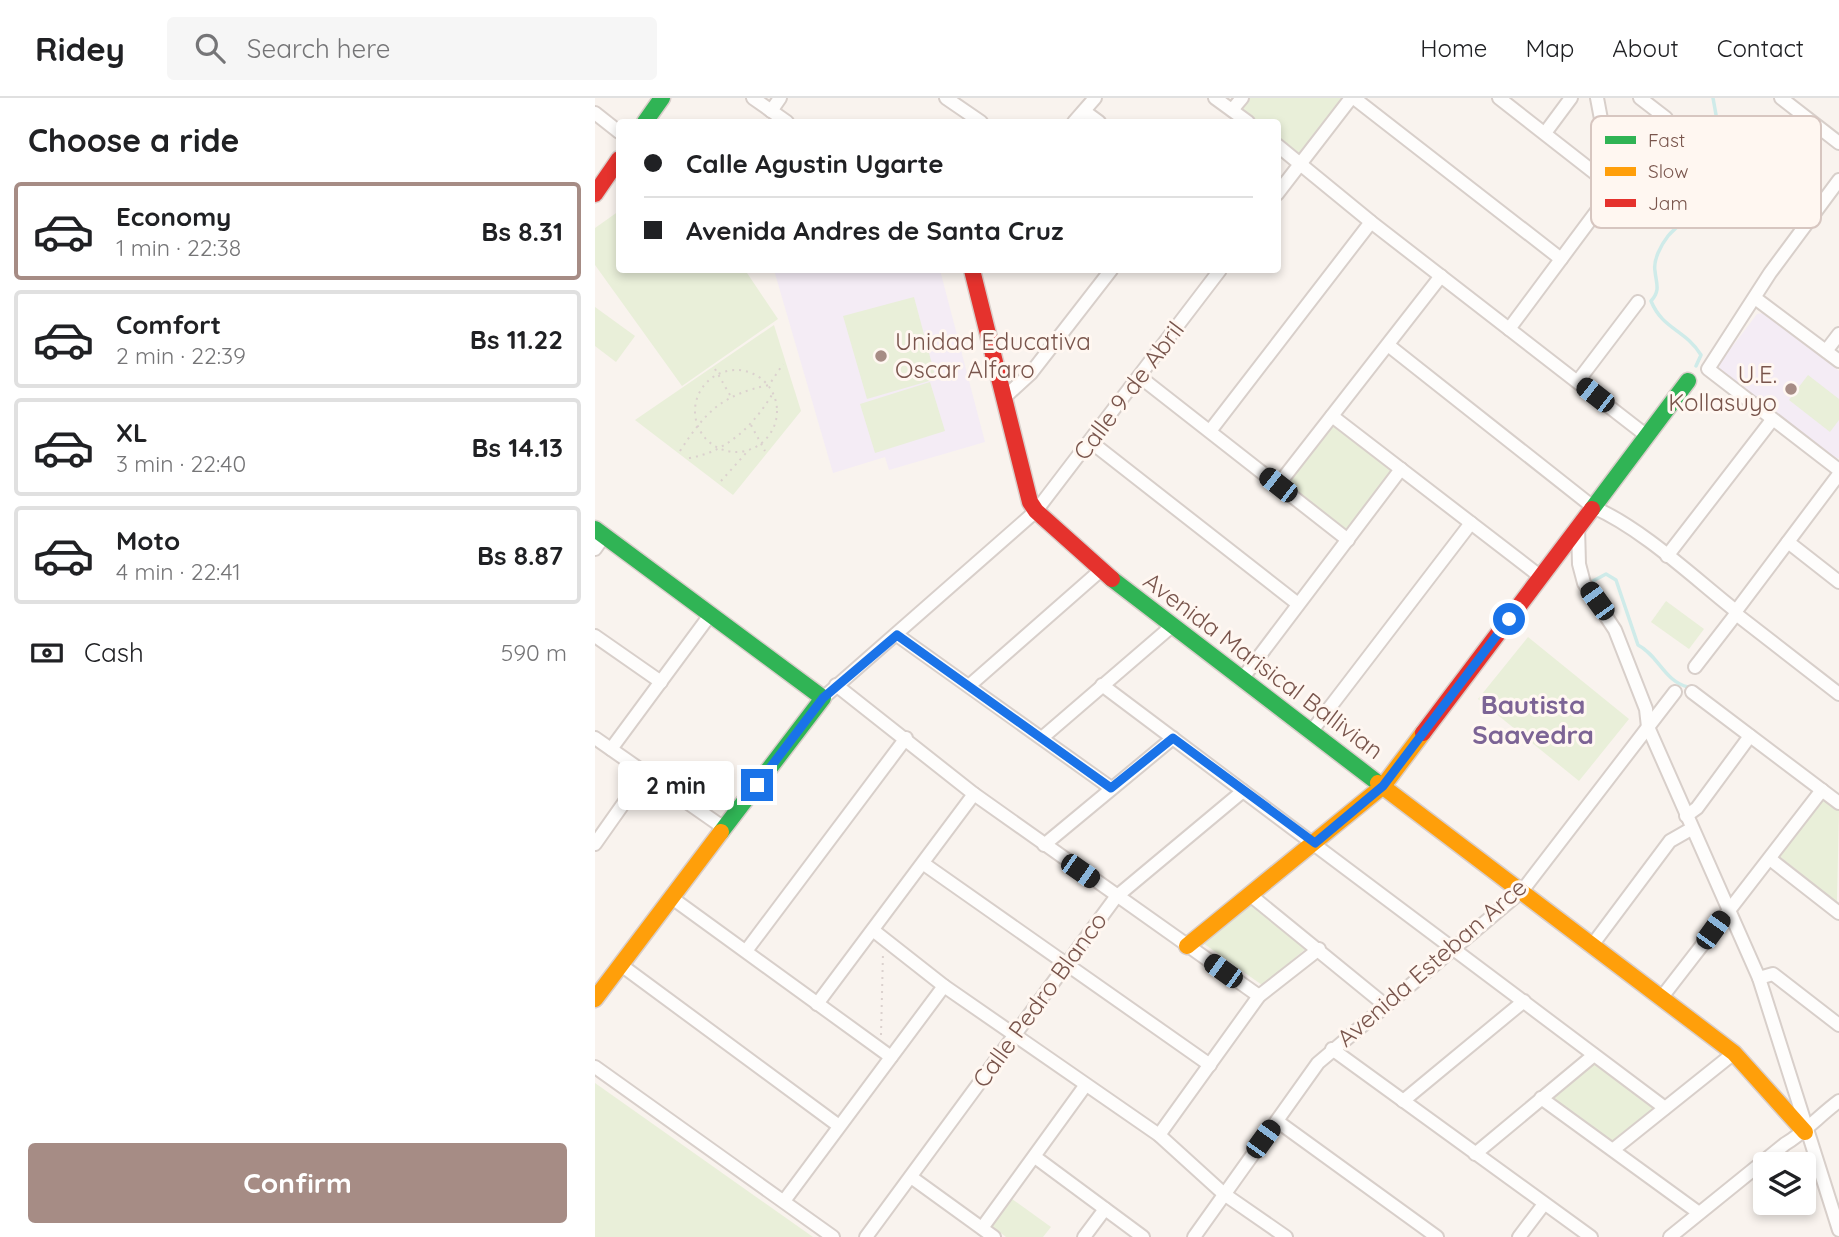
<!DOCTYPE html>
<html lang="en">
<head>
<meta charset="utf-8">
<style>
  :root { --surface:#fff; --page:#f6f6f6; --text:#202124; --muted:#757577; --line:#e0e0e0; --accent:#a68c85 }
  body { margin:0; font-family:Quicksand,sans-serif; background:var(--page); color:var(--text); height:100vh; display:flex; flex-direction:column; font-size:26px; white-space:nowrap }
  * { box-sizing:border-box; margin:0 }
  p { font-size:23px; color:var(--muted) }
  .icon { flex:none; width:38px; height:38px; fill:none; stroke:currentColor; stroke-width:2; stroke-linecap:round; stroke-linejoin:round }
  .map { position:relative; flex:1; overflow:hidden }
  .sheet { display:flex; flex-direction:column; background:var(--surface); width:595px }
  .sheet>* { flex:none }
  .top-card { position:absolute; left:21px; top:21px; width:665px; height:154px; border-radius:7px; box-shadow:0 4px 10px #0003; display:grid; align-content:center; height:154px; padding:0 28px; background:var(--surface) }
  .controls { position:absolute; left:1158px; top:1054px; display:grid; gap:14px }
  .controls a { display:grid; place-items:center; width:63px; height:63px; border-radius:7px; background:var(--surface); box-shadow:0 4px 10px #0003; font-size:35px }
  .end { position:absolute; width:32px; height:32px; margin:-16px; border:9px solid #1a73e8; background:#fff; box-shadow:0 0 0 4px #fff }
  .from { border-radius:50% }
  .bubble { position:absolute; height:49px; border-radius:7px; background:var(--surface); box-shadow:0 4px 10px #0003; font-size:23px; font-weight:700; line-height:49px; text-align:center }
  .car { position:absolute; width:21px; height:42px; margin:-21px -10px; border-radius:9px; box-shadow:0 0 5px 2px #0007; background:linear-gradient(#222 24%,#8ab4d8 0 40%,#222 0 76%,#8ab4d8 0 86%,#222 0) }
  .top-card b { display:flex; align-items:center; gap:24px; height:66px; font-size:26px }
  .top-card b+b { border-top:2px solid var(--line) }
  .top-card i { width:18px; height:18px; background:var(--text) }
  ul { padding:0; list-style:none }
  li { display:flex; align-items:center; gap:21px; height:98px; margin:0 14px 10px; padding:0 14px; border:4px solid var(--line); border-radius:7px }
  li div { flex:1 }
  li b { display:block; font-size:26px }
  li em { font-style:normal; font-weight:700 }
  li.on { border-color:var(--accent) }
  li>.icon { width:63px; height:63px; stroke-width:1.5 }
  h2 { padding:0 28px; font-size:32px; line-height:84px }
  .pay { display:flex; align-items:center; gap:18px; height:77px; padding:0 28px; font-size:26px }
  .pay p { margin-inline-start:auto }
  .button { display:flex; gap:14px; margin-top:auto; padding:14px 28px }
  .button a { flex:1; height:80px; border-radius:7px; background:var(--accent); color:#fff; font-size:28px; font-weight:700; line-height:80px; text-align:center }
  header { display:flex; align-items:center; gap:42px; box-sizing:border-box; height:98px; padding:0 35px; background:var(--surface); border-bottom:2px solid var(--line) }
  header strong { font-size:33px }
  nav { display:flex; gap:38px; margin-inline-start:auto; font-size:24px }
  .search { width:490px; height:63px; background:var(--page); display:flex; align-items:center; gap:18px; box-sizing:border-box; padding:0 24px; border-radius:7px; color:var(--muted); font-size:26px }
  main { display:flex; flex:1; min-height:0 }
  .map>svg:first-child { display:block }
  .education { fill:#f4ecf5 }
  .green { fill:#e9efd9 }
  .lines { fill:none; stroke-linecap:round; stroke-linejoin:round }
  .stream { stroke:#cfebe9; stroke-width:3.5 }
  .street-casing { stroke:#d8cfca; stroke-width:16 }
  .fast-casing { stroke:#d9ceca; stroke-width:19 }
  .slow-casing { stroke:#d9ceca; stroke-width:19 }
  .jam-casing { stroke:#d9ceca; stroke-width:19 }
  .path { stroke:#dbd1ce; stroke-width:2; stroke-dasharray:2 5; stroke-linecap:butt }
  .street { stroke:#fefdfc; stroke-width:12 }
  .fast { stroke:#30b455; stroke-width:16 }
  .slow { stroke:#ff9f0a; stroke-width:16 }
  .jam { stroke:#e5322d; stroke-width:16 }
  .route { stroke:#1a73e8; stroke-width:9 }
  .poi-dot { fill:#a68c85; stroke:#fff7f1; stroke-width:2.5 }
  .labels { text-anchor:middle; stroke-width:6; stroke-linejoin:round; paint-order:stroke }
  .poi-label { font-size:24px; fill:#79554c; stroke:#fff7f1; text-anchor:start }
  .street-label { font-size:24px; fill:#79554c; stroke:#fff7f1 }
  .neighbourhood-label { font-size:26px; font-weight:bold; fill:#7c6495; stroke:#fff7f1 }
  .key { fill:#fff7f1; stroke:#d7c6c0; stroke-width:2 }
  .key-label { font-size:19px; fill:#79554c }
</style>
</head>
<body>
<header>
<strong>Ridey</strong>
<div class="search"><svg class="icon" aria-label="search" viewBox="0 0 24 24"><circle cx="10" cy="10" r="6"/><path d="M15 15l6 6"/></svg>Search here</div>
<nav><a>Home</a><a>Map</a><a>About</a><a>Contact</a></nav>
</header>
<main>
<section class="sheet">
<h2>Choose a ride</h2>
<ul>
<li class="on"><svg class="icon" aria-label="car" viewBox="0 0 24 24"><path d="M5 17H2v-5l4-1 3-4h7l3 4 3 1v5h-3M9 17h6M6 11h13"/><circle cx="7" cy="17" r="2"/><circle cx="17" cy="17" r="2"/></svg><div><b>Economy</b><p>1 min · 22:38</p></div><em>Bs 8.31</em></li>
<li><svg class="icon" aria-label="car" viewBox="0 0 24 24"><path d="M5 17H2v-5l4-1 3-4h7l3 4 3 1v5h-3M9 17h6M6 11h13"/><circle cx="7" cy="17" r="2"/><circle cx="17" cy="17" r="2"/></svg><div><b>Comfort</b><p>2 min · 22:39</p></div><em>Bs 11.22</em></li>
<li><svg class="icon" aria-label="car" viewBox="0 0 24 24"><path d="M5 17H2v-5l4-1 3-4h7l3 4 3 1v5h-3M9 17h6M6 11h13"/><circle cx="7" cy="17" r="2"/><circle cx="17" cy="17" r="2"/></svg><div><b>XL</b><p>3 min · 22:40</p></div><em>Bs 14.13</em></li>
<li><svg class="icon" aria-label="car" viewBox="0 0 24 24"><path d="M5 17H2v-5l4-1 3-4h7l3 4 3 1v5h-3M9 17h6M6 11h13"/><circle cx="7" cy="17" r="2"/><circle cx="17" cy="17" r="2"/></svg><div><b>Moto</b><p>4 min · 22:41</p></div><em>Bs 8.87</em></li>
</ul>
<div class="pay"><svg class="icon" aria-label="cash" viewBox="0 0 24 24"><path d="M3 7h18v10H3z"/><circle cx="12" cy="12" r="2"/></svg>Cash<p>590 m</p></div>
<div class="button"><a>Confirm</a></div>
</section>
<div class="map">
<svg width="1244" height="1139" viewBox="0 0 1244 1139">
  <rect width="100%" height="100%" fill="#f9f3ee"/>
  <g class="education">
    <polygon points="179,172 345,172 390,344 294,372 290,359 238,375"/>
    <polygon points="1169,215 1244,273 1244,360 1239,361 1125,273 1124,266 1162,216"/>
  </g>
  <g class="green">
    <polygon points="654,0 747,0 704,58 683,41 682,24 660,24 644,13"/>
    <polygon points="24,113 24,172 150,172 183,221 87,288 0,167 0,130"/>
    <polygon points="319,199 341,281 272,301 248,218"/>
    <polygon points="0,209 40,238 21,264 0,248"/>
    <polygon points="179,227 206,313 138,397 40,322"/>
    <polygon points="1213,277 1244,301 1244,322 1235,334 1194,302"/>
    <polygon points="335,284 350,333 280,355 265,306"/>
    <polygon points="738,326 797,369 798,375 755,432 750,433 694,389 694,381"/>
    <polygon points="1071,503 1109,531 1094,551 1056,524"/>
    <polygon points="933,539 1034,621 984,683 883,601"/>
    <polygon points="1227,700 1244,711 1242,804 1184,758"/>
    <polygon points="656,804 713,849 667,887 608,845"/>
    <polygon points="999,964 1061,1012 1019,1044 958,1000"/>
    <polygon points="0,985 218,1139 0,1139"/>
    <polygon points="417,1101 456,1129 448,1139 411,1139 397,1128"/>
  </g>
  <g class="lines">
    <g class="stream">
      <path d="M1101 268 1106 257C1090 231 1068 232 1056 203 1066 192 1061 185 1060 173 1058 162 1066 147 1073 138 1091 116 1146 89 1123 53L1125 39 1118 0"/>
      <path d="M998 483 1011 476 1021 482 1043 547C1063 557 1070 584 1093 589"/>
    </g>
    <g class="street-casing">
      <g id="street">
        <polyline points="158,0 192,24"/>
        <polyline points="351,0 386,24"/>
        <polyline points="620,0 653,24"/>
        <polyline points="759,0 966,161"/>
        <polyline points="904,0 1019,90"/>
        <polyline points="1002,0 1019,90"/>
        <polyline points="1186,0 1244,45"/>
        <polyline points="637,12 647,0"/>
        <polyline points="176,13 185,0"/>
        <polyline points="489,13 504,24"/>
        <polyline points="0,15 24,34"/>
        <polyline points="479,24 500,0"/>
        <polyline points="950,35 976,0"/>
        <polyline points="682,47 776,124 1052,338"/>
        <polyline points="1140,75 1208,128"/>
        <polyline points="1244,82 1175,175 1113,271 1244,372"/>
        <polyline points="682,96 756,0"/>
        <polyline points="1160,200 1244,263"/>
        <polyline points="914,231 1071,20 1045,0"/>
        <path d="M793 247 998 409C1048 431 1098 479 1141 513V516L1244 596"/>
        <polyline points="1231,253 1244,236"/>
        <polyline points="545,279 753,442"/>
        <polyline points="983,283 1043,204"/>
        <polyline points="411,298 436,275 516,172"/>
        <polyline points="737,318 946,479"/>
        <polyline points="615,333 776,124"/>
        <polyline points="496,344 703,506"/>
        <polyline points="683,387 846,178"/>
        <polyline points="983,429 984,466 989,485 1020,532 1051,611 1053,629 1164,880 1244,1132"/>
        <polyline points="1193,444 1244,484"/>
        <polyline points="0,451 9,438"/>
        <polyline points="1072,458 1177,322"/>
        <polyline points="1141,513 1244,376"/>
        <polyline points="302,537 516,690"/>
        <polyline points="0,538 66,584"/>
        <polyline points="1100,569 1141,516"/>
        <polyline points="647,581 806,371"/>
        <polyline points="241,587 379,696 664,898"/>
        <polyline points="375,587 506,472"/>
        <polyline points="507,587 1070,1010"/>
        <polyline points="1097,594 1244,705"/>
        <polyline points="228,600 441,413 625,172"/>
        <polyline points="716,634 876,425"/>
        <polyline points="448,639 577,528"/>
        <polyline points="0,640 129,730"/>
        <polyline points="16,651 115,517"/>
        <polyline points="1091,718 1102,710 1155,638"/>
        <polyline points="0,746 50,675"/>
        <polyline points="449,747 578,640"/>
        <polyline points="1175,761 1244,815"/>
        <polyline points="329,766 615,967"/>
        <polyline points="654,796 790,907"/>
        <polyline points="77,800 296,959"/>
        <polyline points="279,833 349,888 564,1037 629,1096 691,1139"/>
        <polyline points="998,846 1075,743 1096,731"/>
        <polyline points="151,853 311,640"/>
        <polyline points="26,867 244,1028"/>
        <polyline points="1164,880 1178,876 1244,927"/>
        <polyline points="1067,899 1227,692"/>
        <polyline points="222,906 379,696"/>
        <polyline points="737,951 996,1139"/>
        <polyline points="0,969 238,1139"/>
        <polyline points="946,1000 1104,1115"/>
        <polyline points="808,1003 929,903"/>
        <polyline points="682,1023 842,1139"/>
        <polyline points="564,1037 664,898 724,851"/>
        <polyline points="1019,1051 1139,955"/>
        <polyline points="880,1056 999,957"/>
        <polyline points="440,1059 548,1139"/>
        <polyline points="316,1079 399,1139"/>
        <polyline points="189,1103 349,888"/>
        <polyline points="387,1130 490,988"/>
        <polyline points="271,1139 521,799 648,693"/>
        <polyline points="489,1139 510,1111"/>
        <polyline points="599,1139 723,965 927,793 1080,594"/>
        <polyline points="924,1139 949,1106"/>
        <path d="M1075 1139 1190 1046C1210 1034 1225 1017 1244 1003"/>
      </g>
    </g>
    <g class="fast-casing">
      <g id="fast">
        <polyline points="50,24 67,0"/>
        <polyline points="997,411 1093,283"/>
        <polyline points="0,431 228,600 126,734"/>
        <polyline points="517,481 783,685"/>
      </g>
    </g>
    <g class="slow-casing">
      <g id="slow">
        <polyline points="783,685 1139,955 1210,1034"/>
        <polyline points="592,848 788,688 828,635"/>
        <polyline points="0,901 126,734"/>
      </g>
    </g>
    <g class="jam-casing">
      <g id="jam">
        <polyline points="0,96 24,61"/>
        <polyline points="377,172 435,404 441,413 517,481"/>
        <polyline points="828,635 997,411"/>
      </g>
    </g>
    <g class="path">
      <polyline points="120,271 135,297"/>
      <circle cx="141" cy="313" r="41"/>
      <polyline points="156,327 170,353"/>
      <path d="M85 353C111 313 127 297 174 287L188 266"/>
      <path d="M94 360C132 354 159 327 178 295"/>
      <polyline points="126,383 152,354"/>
      <polyline points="286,937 288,855"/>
    </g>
    <use href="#street" class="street"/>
    <use href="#fast" class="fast"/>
    <use href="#slow" class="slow"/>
    <use href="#jam" class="jam"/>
  </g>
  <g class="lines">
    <polyline class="route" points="162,687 228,600 302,537 516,690 578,640 720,745 788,688 914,521"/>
  </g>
  <g class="poi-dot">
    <circle cx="286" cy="258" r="7"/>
    <circle cx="1196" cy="291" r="7"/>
  </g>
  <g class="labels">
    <g class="poi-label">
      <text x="300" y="252">Unidad Educativa<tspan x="300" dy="28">Oscar Alfaro</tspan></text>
      <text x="1182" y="285" text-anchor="end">U.E.<tspan x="1182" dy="28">Kollasuyo</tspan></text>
    </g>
    <g class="street-label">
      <text transform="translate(534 293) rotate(-53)" y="8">Calle 9 de Abril</text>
      <text transform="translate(668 568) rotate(37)" y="8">Avenida Marisical Ballivian</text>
      <text transform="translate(837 865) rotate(-41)" y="8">Avenida Esteban Arce</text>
      <text transform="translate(445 902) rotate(-54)" y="8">Calle Pedro Blanco</text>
    </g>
    <g class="neighbourhood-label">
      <text x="938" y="616">Bautista<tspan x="938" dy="30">Saavedra</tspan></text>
    </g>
  </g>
  <rect x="996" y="18" width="230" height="112" rx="10" class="key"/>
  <rect x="1010" y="38" width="31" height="8" fill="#30b455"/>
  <rect x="1010" y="69" width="31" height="9" fill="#ff9f0a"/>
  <rect x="1010" y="101" width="31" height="8" fill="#e5322d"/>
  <g class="key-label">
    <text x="1053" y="49">Fast</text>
    <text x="1053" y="80">Slow</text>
    <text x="1053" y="112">Jam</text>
  </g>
</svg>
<div class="controls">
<a><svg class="icon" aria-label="layers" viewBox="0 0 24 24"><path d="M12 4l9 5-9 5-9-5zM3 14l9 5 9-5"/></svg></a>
</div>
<i class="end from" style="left:914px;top:521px"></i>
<i class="end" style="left:162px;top:687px"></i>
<div class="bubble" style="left:23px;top:663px;width:116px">2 min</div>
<i class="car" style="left:1000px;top:297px;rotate:308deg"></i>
<i class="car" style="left:683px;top:387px;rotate:308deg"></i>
<i class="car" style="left:1002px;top:503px;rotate:324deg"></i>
<i class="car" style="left:485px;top:773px;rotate:125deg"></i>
<i class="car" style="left:1118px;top:832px;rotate:36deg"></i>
<i class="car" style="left:628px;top:873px;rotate:306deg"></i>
<i class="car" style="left:668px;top:1041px;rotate:36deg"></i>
<div class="top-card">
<b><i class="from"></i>Calle Agustin Ugarte</b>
<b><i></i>Avenida Andres de Santa Cruz</b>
</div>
</div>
</main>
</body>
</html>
